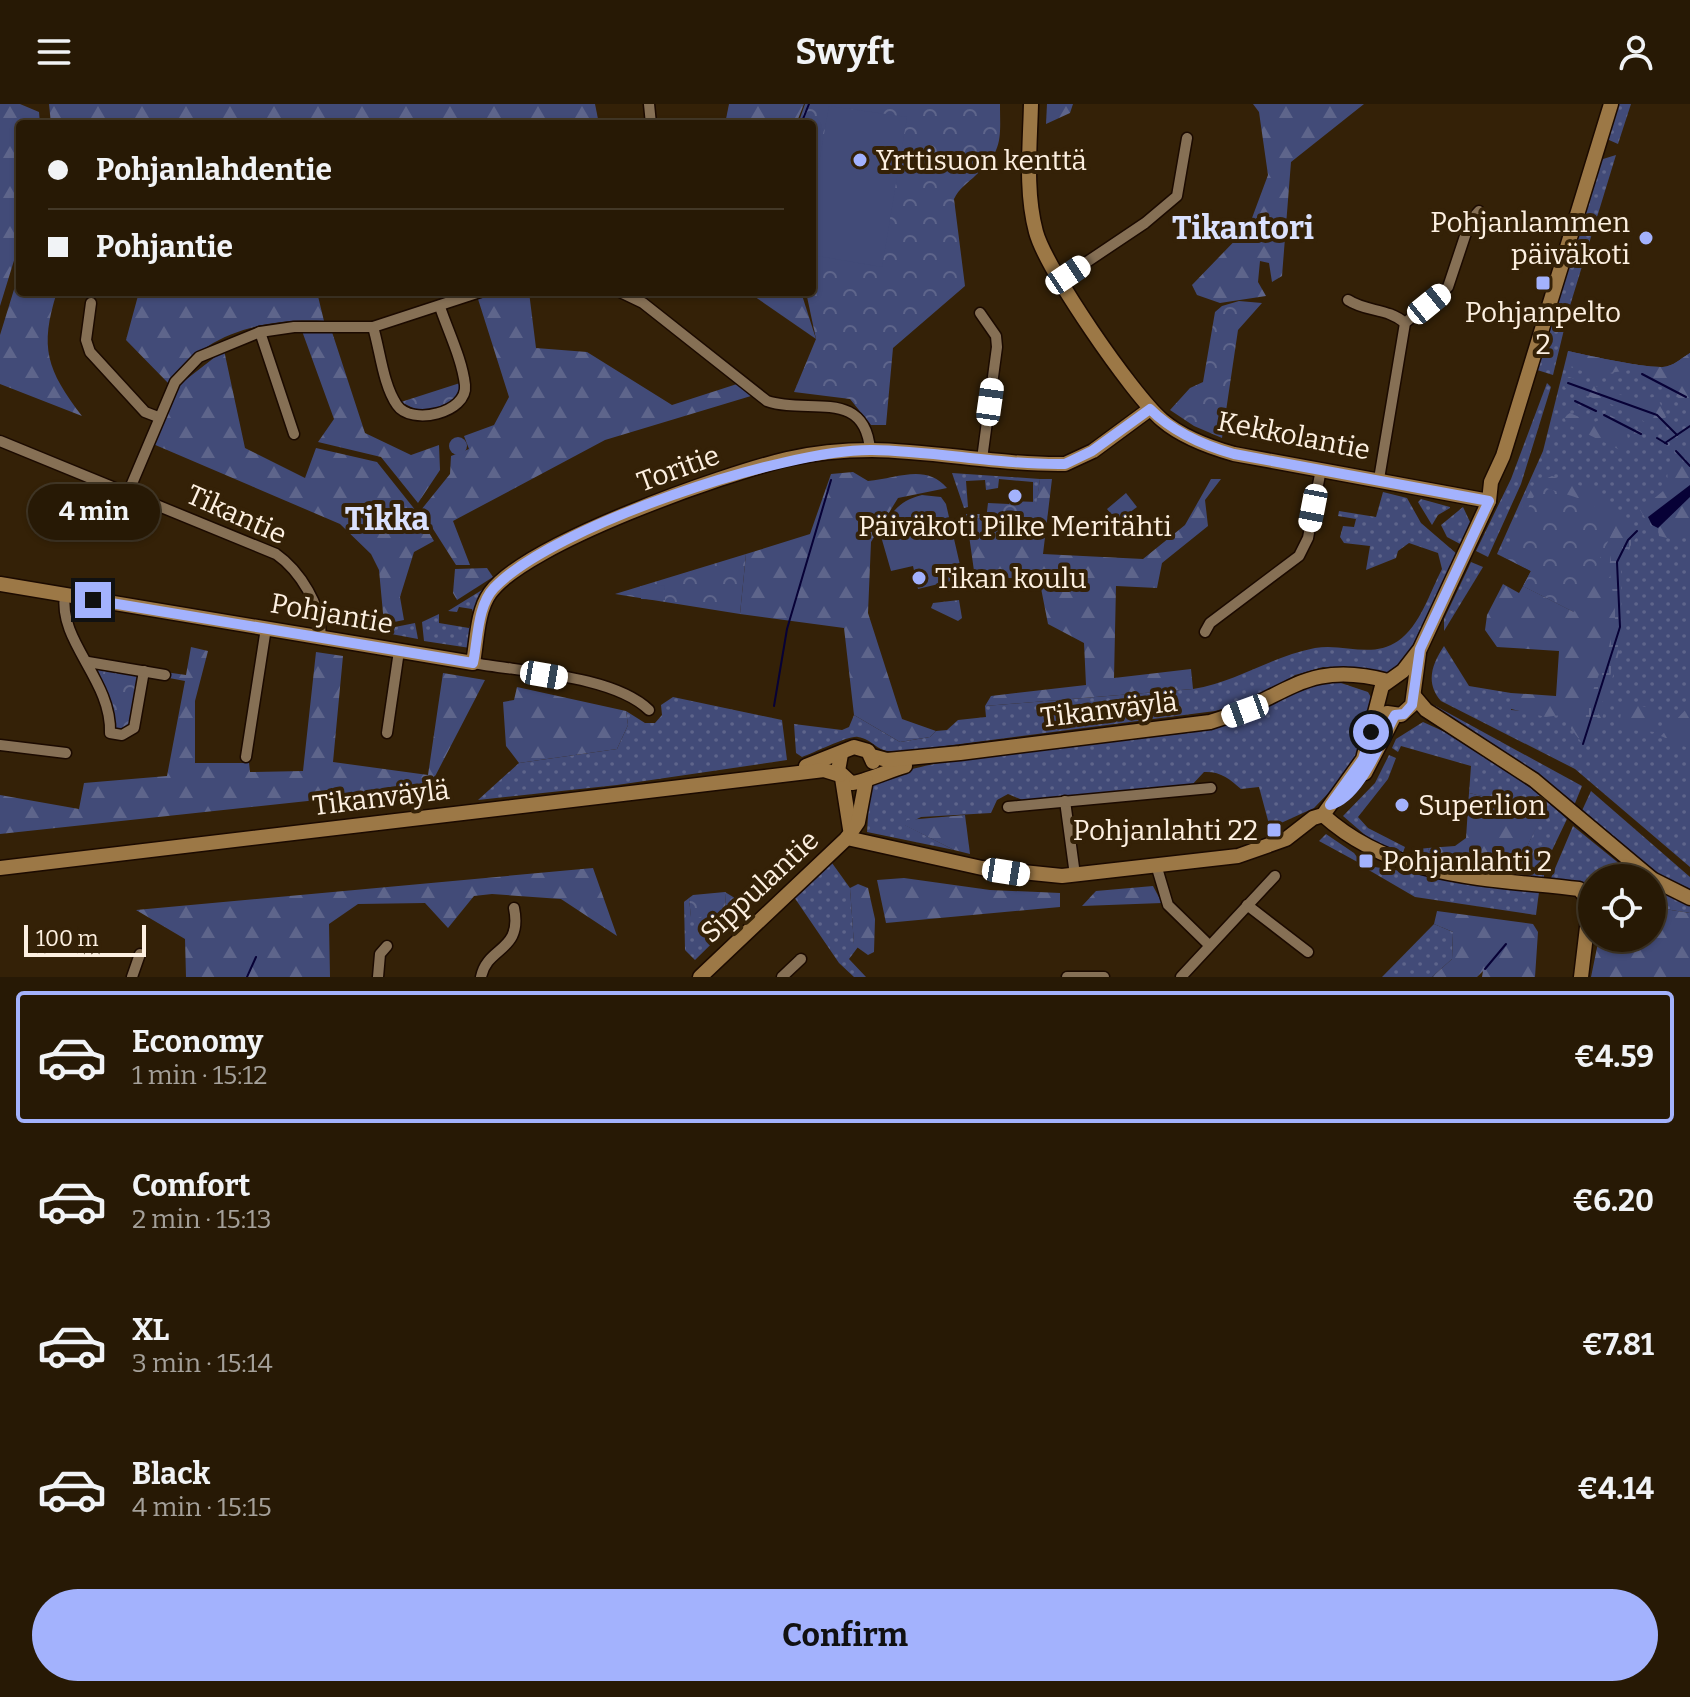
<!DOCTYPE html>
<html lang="en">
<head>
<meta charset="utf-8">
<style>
  :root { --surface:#271905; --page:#332613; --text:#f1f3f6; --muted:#a4a09a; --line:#433827; --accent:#a3b2fd }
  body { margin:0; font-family:Bitter,serif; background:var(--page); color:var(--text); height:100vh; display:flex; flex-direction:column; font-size:30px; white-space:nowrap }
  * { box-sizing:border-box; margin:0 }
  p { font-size:26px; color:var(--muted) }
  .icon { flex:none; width:44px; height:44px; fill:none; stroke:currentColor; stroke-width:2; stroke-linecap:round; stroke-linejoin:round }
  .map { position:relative; height:873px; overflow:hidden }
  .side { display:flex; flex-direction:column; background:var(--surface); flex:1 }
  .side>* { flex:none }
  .hud { position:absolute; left:16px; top:16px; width:800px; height:176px; border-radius:8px; box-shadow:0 2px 6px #0004,0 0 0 2px var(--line); display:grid; align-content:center; height:176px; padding:0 32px; background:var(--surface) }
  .fabs { position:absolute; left:1578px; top:760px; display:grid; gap:16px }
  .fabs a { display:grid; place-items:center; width:88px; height:88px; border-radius:50%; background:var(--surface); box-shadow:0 2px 6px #0004,0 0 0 2px var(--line); font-size:40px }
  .scale { position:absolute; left:24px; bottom:20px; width:122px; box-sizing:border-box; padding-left:8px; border:4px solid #fdf0e1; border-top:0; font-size:22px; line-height:28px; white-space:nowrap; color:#fdf0e1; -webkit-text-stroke:6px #342107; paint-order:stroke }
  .end { position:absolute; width:36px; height:36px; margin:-18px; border:10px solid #a3b2fd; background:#111; box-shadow:0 0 0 4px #111 }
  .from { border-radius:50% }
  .bubble { position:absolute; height:56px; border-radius:28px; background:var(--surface); box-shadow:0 2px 6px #0004,0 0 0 2px var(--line); font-size:26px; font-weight:700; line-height:56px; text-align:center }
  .car { position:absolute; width:24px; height:48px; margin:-24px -12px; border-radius:10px; box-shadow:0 0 6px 2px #0007; background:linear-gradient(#fff 24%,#345 0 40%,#fff 0 76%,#345 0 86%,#fff 0) }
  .hud b { display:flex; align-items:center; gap:28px; height:76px; font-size:30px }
  .hud b+b { border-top:2px solid var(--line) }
  .hud i { width:20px; height:20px; background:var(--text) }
  ul { padding:14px 0 0; list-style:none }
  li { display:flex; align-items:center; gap:24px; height:132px; margin:0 16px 12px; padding:0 16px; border:4px solid transparent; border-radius:8px }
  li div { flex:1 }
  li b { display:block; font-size:30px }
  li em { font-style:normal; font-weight:700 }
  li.current { border-color:var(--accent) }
  li>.icon { width:72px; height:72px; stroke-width:1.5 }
  .cta { display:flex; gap:16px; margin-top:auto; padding:16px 32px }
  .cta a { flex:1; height:92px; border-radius:48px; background:var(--accent); color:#111; font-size:32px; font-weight:700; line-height:92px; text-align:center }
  header { display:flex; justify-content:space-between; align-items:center; height:104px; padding:0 32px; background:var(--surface); font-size:36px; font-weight:700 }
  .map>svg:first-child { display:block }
  .grass { fill:url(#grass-dots) }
  .forest { fill:url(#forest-firs) }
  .wetland { fill:url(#wetland-marsh) }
  .park { fill:url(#park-crowns) }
  .pitch { fill:#424b78 }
  .water { fill:#070136 }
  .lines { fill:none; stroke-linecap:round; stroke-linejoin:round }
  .stream { stroke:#070136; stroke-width:2 }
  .street-casing { stroke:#1b0a00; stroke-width:13 }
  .secondary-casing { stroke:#1b0a00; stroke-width:17 }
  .street { stroke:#867055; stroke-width:10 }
  .secondary { stroke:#9c7846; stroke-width:14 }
  .route { stroke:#a3b2fd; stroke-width:10 }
  .poi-dot { fill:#a3b2fd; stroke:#342107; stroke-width:3 }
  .labels { text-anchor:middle; stroke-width:8; stroke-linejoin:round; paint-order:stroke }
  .poi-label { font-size:28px; fill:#fdf0e1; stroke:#342107; text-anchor:start }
  .street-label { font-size:28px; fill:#fdf0e1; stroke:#342107 }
  .quarter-label { font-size:32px; font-weight:bold; fill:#dae1fe; stroke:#342107 }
</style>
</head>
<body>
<header><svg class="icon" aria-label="menu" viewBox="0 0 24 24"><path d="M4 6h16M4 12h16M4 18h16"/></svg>Swyft<svg class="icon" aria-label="person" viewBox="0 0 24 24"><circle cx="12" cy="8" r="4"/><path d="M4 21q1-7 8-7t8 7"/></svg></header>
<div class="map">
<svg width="1690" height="873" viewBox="0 0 1690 873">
  <defs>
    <pattern id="grass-dots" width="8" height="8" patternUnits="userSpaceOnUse" patternTransform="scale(2)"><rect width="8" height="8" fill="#424b78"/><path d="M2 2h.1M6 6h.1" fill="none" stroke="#5e658b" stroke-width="1.8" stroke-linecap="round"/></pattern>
    <pattern id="forest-firs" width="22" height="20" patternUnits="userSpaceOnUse" patternTransform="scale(2)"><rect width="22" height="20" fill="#424b78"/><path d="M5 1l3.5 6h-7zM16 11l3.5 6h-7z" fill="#5e658b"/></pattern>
    <pattern id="wetland-marsh" width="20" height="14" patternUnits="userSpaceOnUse" patternTransform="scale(2)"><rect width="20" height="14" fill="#424b78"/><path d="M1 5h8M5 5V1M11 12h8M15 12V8" fill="none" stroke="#5e658b"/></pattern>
    <pattern id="park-crowns" width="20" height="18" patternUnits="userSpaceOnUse" patternTransform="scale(2)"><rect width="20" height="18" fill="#424b78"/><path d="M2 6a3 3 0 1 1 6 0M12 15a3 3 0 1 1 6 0" fill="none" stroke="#5e658b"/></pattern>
  </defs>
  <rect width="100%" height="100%" fill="#342107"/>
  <g class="grass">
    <polygon points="1616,0 1631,0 1618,40 1609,36 1608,31"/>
    <polygon points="1616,51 1569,205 1553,271 1534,265 1597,64 1603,55"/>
    <path d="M1568 247C1586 251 1656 267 1668 262 1676 260 1683 253 1690 249V763L1575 665 1441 597C1425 579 1432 560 1444 542L1469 582 1511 589V606L1568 610 1574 508 1523 482 1531 467 1497 450 1543 347Z"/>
    <polygon points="1547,279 1551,283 1521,380 1488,453 1476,447 1511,375"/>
    <polygon points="952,369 1040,375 1037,398 1033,398 1033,378 999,375 998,384 986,386 985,376 966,377 968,403 964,404"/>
    <path d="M1383 388 1407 394 1421 419 1457 450 1401 565 1390 570 1323 563 1295 571 1251 597 1215 607 891 649 894 647C877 649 873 635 858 633 849 631 814 649 802 653L796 649 794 620 842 626 849 623 854 611 900 638 930 633 936 627 947 626 958 616 986 613 985 602 1193 585C1237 578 1272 552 1315 544 1344 539 1372 555 1398 537 1420 522 1430 488 1442 465L1438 449 1409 439 1398 447 1396 454 1366 466 1370 442 1344 439 1340 433 1343 422 1354 423 1356 415 1338 412 1339 407 1376 413Z"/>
    <polygon points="1421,395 1450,403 1450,404 1438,411 1432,421 1418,398"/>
    <polygon points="1463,403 1471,420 1462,441 1447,433 1441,421"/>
    <polygon points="1471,458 1483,463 1444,527 1444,515"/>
    <polygon points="490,481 474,511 472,505 459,503 457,508 448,507"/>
    <polygon points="439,510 439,519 469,524 471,519 475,520 470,544 424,537 422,518"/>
    <polygon points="415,519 418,535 375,527"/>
    <path d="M1332 576 1368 588 1372 595 1355 656 1339 678 1314 704 1270 724 1259 683 1241 685C1230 675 1220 667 1204 668L1190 683 1027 698 1008 690 997 696 991 709 921 713 905 721 954 746 867 728 870 683C913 647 1129 640 1197 627 1219 623 1240 617 1260 607 1286 594 1303 581 1332 576Z"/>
    <polygon points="673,593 782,616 787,656 617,681 478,696 519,659 617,645 628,621 626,607 645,619 655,619 662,611 661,601"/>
    <polygon points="1432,600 1582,682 1573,704 1430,605"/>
    <path d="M1423 618C1477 641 1524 676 1567 715L1544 763V774L1519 772 1524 749 1544 706 1469 689 1471 662 1401 642 1398 648 1392 644 1396 635Z"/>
    <polygon points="1389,651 1396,654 1388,675 1358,713 1368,724 1405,743 1402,751 1372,737 1343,712 1375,679"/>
    <polygon points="1591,687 1690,773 1690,788 1651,769 1580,711"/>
    <polygon points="1573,722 1637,774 1592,774 1592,783 1551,774"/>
    <polygon points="1326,730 1354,749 1363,761 1319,737"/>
    <polygon points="1428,744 1431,752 1474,767 1420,756 1419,745"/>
    <polygon points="832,759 850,784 854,840 858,843 849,855 866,873 854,873 839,859 794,793"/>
    <polygon points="1368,762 1539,788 1536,811 1415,793 1367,765"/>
    <polygon points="1652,782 1690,799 1690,809 1652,803"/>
    <polygon points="725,788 738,796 758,794 695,856 685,846 684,798 689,794 691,813 726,810"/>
    <polygon points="1434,820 1453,828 1452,855 1432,873 1382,873"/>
  </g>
  <g class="forest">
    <polygon points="0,0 20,0 39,8 40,20 20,20 20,137 0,202"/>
    <polygon points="49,0 595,0 599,20 51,20"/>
    <polygon points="729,0 804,0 796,20 725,20"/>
    <polygon points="1047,0 1073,0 1070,9 1046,20"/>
    <polygon points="1253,0 1364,0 1291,58 1282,172 1272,178 1269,159 1260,157 1258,178 1266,192 1220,199 1197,191 1192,181 1249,122 1268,71 1259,8"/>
    <path d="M20 166V188H57C39 244 47 266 82 312L0 280V231Z"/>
    <path d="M139 188H317L324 217C266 214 204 228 169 280L126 236Z"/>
    <polygon points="494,188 529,188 536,244 587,248 672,301 737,280 751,292 605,336 453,417 470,461 456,461 421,406 450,370 451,352 469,345 464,332 494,321 509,293 478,195"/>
    <polygon points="748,188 801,188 816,235"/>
    <polygon points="302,227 332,228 365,329 411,351 439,341 440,366 418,399 381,353 318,338 334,315"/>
    <polygon points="224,246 245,344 305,374 316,344 377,358 416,407 434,437 414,448 400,493 404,516 384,520 379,466 371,450 340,420 153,340 179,281"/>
    <path d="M1568 247C1586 251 1656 267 1668 262 1676 260 1683 253 1690 249V302L1664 284 1641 278 1630 266 1595 271 1567 262Z"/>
    <polygon points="1569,273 1639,297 1657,292 1666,313 1658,322 1649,321 1627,306 1565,284 1563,277"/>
    <polygon points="1570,309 1593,319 1610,311 1643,329 1627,330 1629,340 1620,346 1567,320 1564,313"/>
    <polygon points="1671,359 1690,364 1690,381 1645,414 1640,406 1668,383 1667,363"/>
    <path d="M853 368 868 377C897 375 925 359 947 384L898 394 871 438 868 509 902 615 936 627 930 633 900 638 854 611 844 524 740 510 746 450 810 430 831 370Z"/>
    <polygon points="1552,372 1596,387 1635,425 1615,454 1620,544 1598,630 1583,640 1571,625 1568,610 1546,613 1511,605 1511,589 1556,592 1559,547 1497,543 1485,526 1487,511 1503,480 1519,489 1523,482 1574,508 1510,427 1534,380"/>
    <polygon points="1040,375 1052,375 1043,450 1143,455 1185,421 1211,375 1221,375 1205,396 1208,422 1162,459 1157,484 1116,482 1114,574 1191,565 1193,585 985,602 991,592 1086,581 1084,539 1048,520 1039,474 975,474 966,410 985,410 985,424 1032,427"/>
    <polygon points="1690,393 1690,430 1675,436 1659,432 1658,424"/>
    <polygon points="487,464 493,473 457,496 453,489 455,465"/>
    <polygon points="191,543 208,547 195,597 195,659 249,659 250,668 303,667 316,548 343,552 333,658 428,671 443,569 485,576 429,684 0,730 0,691 79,705 84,679 167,672 185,577 164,573 165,568 186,571"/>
    <polygon points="517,583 626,607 628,621 617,645 519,659 506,642 503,598 514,596"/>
    <polygon points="1622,599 1657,605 1655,628 1619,625"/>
    <polygon points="1690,601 1690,645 1661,632"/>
    <polygon points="1469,689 1545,706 1524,749 1519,772 1474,767 1431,751 1428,744 1455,742 1466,734"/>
    <polygon points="965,711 970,750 954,746 904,721 907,716"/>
    <polygon points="593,764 617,832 561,795 492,790 474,792 448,824 425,799 358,800 329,820 330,873 186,873 185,835 136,806"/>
    <polygon points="904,774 990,786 1060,789 1060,803 886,819 877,776"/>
    <polygon points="858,780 868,784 875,815 874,848 868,851 854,841 850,784"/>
    <polygon points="1153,782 1162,799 1082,802 1096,787"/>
    <polygon points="1652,803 1690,809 1690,873 1591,873 1599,834 1652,834"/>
    <polygon points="1437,807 1533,820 1538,828 1535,873 1482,873 1483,867 1477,873 1432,873 1452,855 1453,828 1434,820"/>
  </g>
  <path class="wetland" d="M1632 432 1636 434 1622 454 1621 465 1622 533 1595 621 1584 630C1585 590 1611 554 1615 514 1618 487 1593 443 1632 432Z"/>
  <g class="park">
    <path d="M805 0H1000C1000 33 1004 47 976 71 968 79 959 84 954 95L965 182 893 244 886 321H871L850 295 794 288 816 235 806 188H812V20H798Z"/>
    <polygon points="1239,197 1262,199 1238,226 1222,334 1194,322 1170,306 1190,284 1203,278 1215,208 1222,202"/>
    <path d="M460 279C459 301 439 302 421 308L401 298Z"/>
    <path d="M1546 384C1571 392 1602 398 1615 423L1574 508 1523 482 1531 467 1504 453 1536 388Z"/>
    <polygon points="1009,397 1037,398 1033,427 985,424 988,399 1009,400"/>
    <polygon points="746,450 740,510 615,490"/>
    <polygon points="959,496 962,514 958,517 931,504 933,499"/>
    <polygon points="97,564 140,571 129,624 116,628 112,623 114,606"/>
    <polygon points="725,788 726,810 691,814 689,794 693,791"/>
  </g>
  <g class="pitch">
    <polygon points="829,2 907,13 882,163 812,151 812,99"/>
    <circle cx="458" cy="342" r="9"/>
    <polygon points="1126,389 1137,403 1117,418 1107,405"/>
    <path d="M922 391 941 393 946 400 963 474 918 485 913 462 891 467 880 429C891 409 898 397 922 391Z"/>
    <polygon points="664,481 665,496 641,495 640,482"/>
  </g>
  <polygon class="water" points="1690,381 1690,393 1658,424 1652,421 1648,413"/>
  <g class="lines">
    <g class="stream">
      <polyline points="801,20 809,0"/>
      <polyline points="1642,270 1686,293"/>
      <polyline points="1568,279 1657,311 1677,331"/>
      <polyline points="1575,297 1596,307"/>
      <polyline points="1604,311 1641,330"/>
      <polyline points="1657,334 1667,340"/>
      <polyline points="1665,339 1690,322"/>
      <polyline points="1676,347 1690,362"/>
      <polyline points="774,602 787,525 831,376"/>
      <polyline points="1583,640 1620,523 1617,458 1628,436 1637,427"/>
      <polyline points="1485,865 1506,840"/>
      <polyline points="247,873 256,853"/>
    </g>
    <g class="street-casing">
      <g id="street">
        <polyline points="649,0 651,20"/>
        <polyline points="1060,176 1145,119 1177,92 1187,34"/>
        <path d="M620 188 643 199 767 297C807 311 865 283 870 346"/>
        <path d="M1348 196C1366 208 1388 204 1405 219"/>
        <polyline points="91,199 86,236 90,248 145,308 158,313"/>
        <polyline points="980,209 996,232 997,243 982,355"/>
        <path d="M373 223C380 246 383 281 397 301 411 322 468 309 465 281 462 255 448 227 440 203"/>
        <polyline points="260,228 294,330"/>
        <path d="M0 337 276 450C299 466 324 504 320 533"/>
        <polyline points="1379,375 1405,219 1448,183 1470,117 1479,107"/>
        <polyline points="128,389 175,278 199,253 260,228 294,223 373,223 480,188"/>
        <path d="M65 491C58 538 112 576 110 629L122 631 134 624 144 567"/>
        <polyline points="1205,528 1210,519 1299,452 1308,434 1321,365"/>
        <polyline points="88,558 165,571"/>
        <path d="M473 559C522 568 613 571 649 606"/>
        <polyline points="387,629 399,547"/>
        <polyline points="0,641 66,649"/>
        <polyline points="246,653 266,524"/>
        <polyline points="1065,697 1075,771"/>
        <polyline points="1008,703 1211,684"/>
        <polyline points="1157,764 1168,801 1209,841"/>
        <polyline points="1247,801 1308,848"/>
        <polyline points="132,873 140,850"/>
        <polyline points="378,873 380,850 387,842"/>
        <path d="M481 873C487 842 523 848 514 804"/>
        <polyline points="782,873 801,855"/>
        <polyline points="1067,873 1104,873"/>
        <polyline points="1181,873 1275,772"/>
      </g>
    </g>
    <g class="secondary-casing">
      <g id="secondary">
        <path d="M1031 0C1030 42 1025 87 1036 128 1046 165 1132 290 1162 316 1182 333 1209 343 1234 350L1489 397"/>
        <path d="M0 480 473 559C477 537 477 507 490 489 526 439 724 370 787 355 813 349 845 346 872 346 936 347 1001 361 1065 360L1093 347 1150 305"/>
        <polyline points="1415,593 1426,606 1534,676 1651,774"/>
        <polyline points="1387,609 1401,611 1412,601 1419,549"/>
        <path d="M841 650 838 667 851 679C862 679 890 666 905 662"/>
        <path d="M872 652 887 656 960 649 1210 618C1284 597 1303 554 1388 577"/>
        <polyline points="806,662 854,643 868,647 873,658"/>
        <polyline points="1365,669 1395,611"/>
        <polyline points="842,674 850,725"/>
        <path d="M1323 711C1395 776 1488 774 1579 785L1590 798 1581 873"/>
        <polyline points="847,734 982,764 1062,772 1238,752 1286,735 1313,714 1323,711 1363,655 1382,582 1403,567 1420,545 1489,397 1491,378 1503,352 1611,0"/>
        <polyline points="0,764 824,666 840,671"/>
        <polyline points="1652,775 1690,794"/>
        <polyline points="700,873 847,734 858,718 866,676"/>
      </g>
    </g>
    <use href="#street" class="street"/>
    <use href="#secondary" class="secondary"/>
  </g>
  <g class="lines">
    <path class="route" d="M93 496 473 559C478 536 477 502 494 484 554 421 785 345 872 346 936 347 1001 361 1065 360L1092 347 1150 305C1173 328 1202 341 1234 350L1489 397 1420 545 1412 601 1404 610 1395 611C1381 636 1360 694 1330 701L1363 655 1371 628"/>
  </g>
  <g class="poi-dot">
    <circle cx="860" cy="56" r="8"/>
    <circle cx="1646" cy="134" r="8"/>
    <rect x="1535" y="171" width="16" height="16" rx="4"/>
    <circle cx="1015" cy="392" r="8"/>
    <circle cx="919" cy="474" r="8"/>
    <circle cx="1402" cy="701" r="8"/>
    <rect x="1266" y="718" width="16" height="16" rx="4"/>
    <rect x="1358" y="749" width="16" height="16" rx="4"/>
  </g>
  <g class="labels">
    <g class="poi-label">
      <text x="876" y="66">Yrttisuon kenttä</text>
      <text x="1630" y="128" text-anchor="end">Pohjanlammen<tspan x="1630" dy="32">päiväkoti</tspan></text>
      <text x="1543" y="218" text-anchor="middle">Pohjanpelto<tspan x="1543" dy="32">2</tspan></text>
      <text x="1015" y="432" text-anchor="middle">Päiväkoti Pilke Meritähti</text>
      <text x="935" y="484">Tikan koulu</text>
      <text x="1418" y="711">Superlion</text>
      <text x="1258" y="736" text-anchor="end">Pohjanlahti 22</text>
      <text x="1382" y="767">Pohjanlahti 2</text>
    </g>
    <g class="street-label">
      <text transform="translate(1294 331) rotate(11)" y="10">Kekkolantie</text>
      <text transform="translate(678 364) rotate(-20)" y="10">Toritie</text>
      <text transform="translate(237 410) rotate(24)" y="10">Tikantie</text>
      <text transform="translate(332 509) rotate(10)" y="10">Pohjantie</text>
      <text transform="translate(1109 605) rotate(-7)" y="10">Tikanväylä</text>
      <text transform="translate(381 693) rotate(-7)" y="10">Tikanväylä</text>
      <text transform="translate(759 782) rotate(-43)" y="10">Sippulantie</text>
    </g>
    <g class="quarter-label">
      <text x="1243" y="135">Tikantori</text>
      <text x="387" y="426">Tikka</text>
    </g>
  </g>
</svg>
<div class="fabs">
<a><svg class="icon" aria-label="locate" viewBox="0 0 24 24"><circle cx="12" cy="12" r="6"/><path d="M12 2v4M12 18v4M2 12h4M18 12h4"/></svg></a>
</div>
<div class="scale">100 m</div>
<i class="end from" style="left:1371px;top:628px"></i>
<i class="end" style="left:93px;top:496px"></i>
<div class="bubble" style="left:28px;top:380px;width:132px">4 min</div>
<i class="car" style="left:1068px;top:171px;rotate:56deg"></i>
<i class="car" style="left:1429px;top:200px;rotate:51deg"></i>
<i class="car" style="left:990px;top:298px;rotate:8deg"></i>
<i class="car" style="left:1313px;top:404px;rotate:191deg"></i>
<i class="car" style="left:544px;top:571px;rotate:100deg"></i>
<i class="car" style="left:1245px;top:607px;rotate:250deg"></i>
<i class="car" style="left:1006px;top:768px;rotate:99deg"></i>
<div class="hud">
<b><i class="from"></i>Pohjanlahdentie</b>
<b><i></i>Pohjantie</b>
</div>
</div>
<section class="side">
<ul>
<li class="current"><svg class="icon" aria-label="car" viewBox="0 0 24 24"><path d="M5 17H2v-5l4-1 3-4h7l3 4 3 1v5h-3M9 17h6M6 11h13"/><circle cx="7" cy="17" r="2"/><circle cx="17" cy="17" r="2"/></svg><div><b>Economy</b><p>1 min · 15:12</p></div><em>€4.59</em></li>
<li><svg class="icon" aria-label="car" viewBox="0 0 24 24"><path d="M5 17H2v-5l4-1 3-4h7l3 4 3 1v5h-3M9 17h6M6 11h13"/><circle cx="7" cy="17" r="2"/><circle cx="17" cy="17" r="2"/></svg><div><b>Comfort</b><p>2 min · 15:13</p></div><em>€6.20</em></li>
<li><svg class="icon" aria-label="car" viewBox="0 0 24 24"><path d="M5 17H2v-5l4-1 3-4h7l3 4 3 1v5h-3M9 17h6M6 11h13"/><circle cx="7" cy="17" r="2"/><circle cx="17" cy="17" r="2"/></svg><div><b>XL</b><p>3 min · 15:14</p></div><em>€7.81</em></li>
<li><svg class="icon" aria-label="car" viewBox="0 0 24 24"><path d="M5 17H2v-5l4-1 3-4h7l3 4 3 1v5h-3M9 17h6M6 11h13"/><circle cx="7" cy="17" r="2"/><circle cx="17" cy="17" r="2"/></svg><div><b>Black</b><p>4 min · 15:15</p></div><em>€4.14</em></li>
</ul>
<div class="cta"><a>Confirm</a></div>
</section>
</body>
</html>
